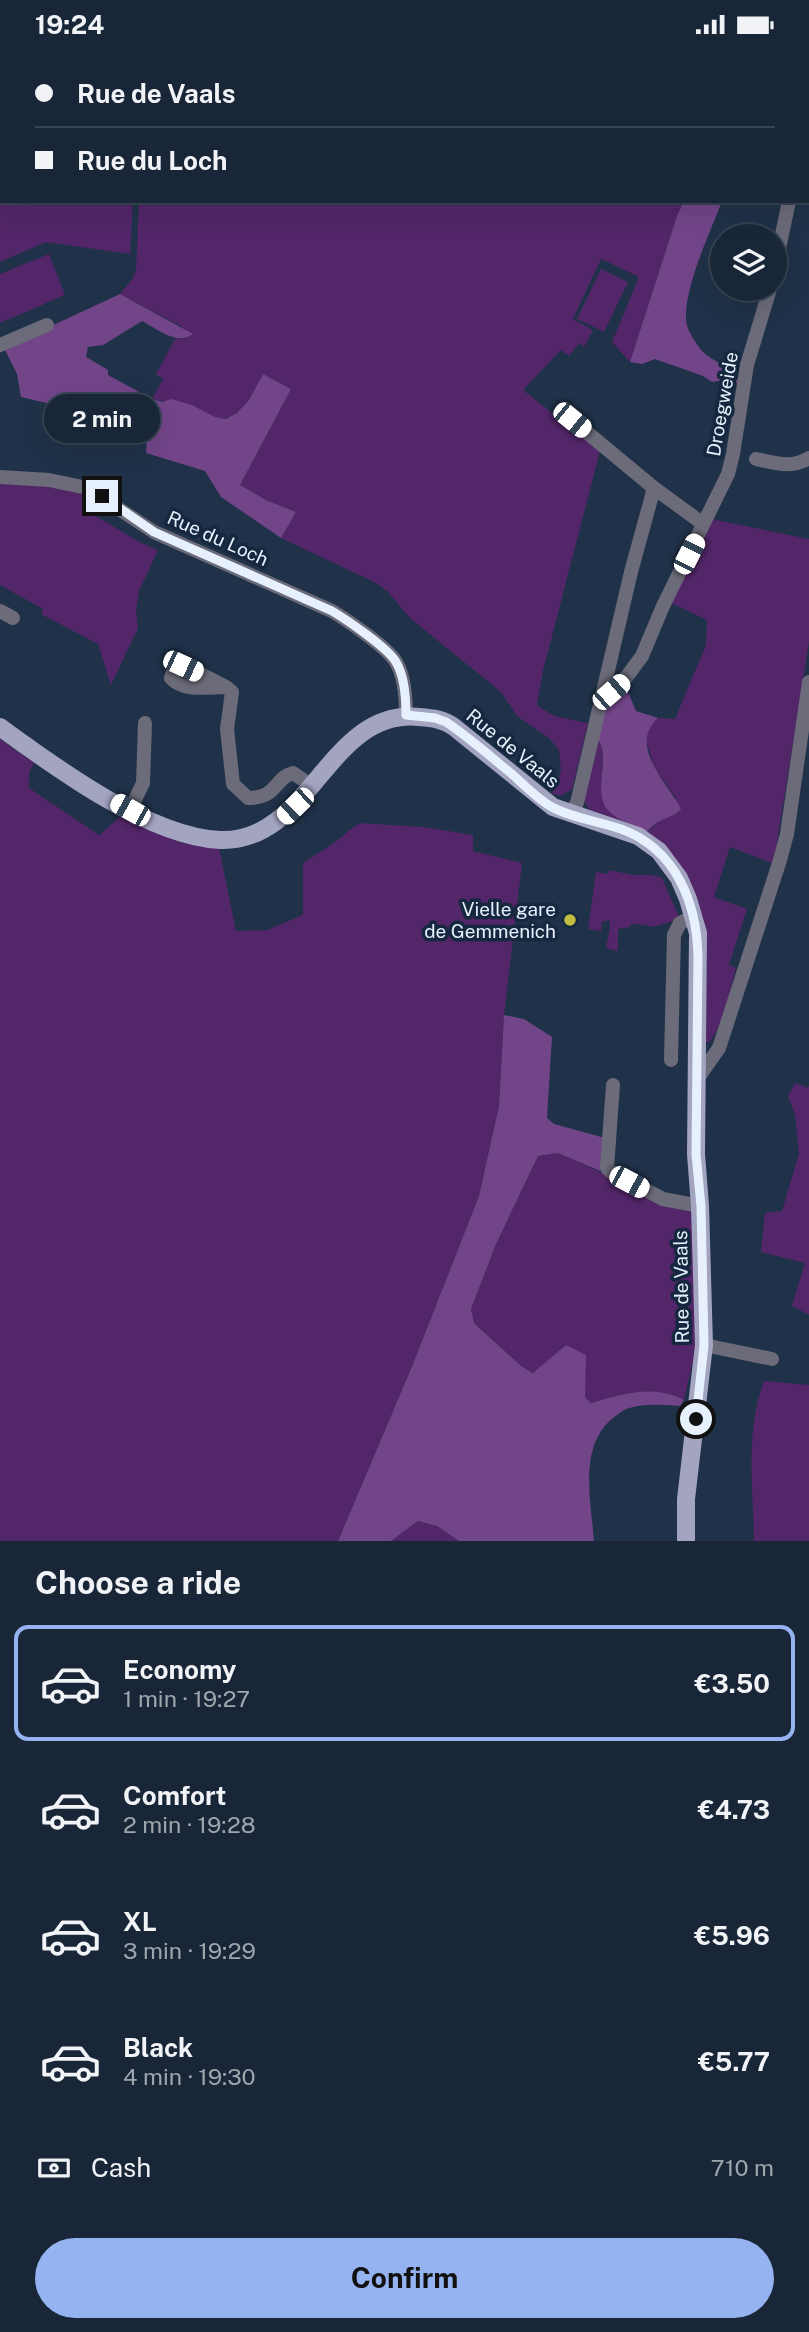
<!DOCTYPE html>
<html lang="en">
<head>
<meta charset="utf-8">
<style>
  :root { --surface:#182637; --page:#212e3f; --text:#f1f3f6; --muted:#9fa5ad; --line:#364352; --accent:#95b2f1 }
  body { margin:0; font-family:"Public Sans",sans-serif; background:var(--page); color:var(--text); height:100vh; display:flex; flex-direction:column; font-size:26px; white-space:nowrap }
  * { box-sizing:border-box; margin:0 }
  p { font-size:23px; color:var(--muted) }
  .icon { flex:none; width:38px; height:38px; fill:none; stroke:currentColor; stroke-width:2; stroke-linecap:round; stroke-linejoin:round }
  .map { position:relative; height:1492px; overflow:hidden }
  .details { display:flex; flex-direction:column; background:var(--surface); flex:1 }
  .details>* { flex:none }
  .guide { position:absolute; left:0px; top:0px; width:810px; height:154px; box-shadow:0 7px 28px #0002,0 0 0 2px var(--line); display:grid; align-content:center; height:154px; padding:0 35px; background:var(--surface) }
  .fabs { position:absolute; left:710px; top:175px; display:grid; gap:14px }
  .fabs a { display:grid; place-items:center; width:77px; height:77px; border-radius:50%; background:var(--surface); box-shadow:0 7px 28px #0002,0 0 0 2px var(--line); font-size:35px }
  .end { position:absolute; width:32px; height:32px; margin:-16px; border:9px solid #e7f1fd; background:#111; box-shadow:0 0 0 4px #111 }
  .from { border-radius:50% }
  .bubble { position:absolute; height:49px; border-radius:24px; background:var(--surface); box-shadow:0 7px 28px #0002,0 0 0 2px var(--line); font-size:23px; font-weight:700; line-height:49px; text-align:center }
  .car { position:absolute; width:21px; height:42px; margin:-21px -10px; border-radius:9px; box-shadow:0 0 5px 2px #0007; background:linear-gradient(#fff 24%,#345 0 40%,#fff 0 76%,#345 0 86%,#fff 0) }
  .guide b { display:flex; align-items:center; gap:24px; height:66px; font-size:26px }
  .guide b+b { border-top:2px solid var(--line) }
  .guide i { width:18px; height:18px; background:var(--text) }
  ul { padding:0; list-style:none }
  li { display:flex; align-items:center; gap:21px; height:116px; margin:0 14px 10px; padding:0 21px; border:4px solid transparent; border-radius:14px }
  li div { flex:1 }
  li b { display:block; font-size:26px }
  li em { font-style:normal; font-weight:700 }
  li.current { border-color:var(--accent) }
  li>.icon { width:63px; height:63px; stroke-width:1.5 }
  h2 { padding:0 35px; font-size:32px; line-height:84px }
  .pay { display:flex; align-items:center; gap:18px; height:77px; padding:0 35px; font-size:26px }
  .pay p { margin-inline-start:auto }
  .primary-button { display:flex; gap:14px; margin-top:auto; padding:14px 35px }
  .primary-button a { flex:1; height:80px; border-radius:42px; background:var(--accent); color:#111; font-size:28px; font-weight:700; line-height:80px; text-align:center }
  .status { display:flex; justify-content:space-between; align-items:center; height:49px; padding:0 35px; background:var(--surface); direction:ltr }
  .status svg { height:19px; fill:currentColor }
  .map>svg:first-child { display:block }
  .green { fill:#522668 }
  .forest { fill:#724589 }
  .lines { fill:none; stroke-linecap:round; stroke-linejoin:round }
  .minor { stroke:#6b6b79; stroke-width:14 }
  .major { stroke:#a3a4c0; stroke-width:18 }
  .route { stroke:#e7f1fd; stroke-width:9 }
  .poi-dot { fill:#c1bd40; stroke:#16283f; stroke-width:2.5 }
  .labels { text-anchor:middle; stroke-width:7; stroke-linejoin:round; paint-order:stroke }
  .street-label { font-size:19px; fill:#e7f1fd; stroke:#16283f }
  .poi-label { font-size:19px; fill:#e7f1fd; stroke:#16283f; text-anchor:end }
</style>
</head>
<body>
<div class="status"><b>19:24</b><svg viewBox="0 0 49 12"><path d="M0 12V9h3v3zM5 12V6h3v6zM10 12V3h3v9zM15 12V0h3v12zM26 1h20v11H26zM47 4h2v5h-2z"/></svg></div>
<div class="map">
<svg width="809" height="1492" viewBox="0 0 809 1492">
  <rect width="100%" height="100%" fill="#203249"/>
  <g class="green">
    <polygon points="0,0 196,0 195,2 2,2 2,152 133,152 130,205 46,193 0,213"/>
    <polygon points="274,0 762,0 761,2 274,2"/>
    <path d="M139 152H684L677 167 630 313 612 293 639 228 601 210 573 270 593 281 584 298 579 294 569 307 561 301 523 341 600 402 543 622 537 656 554 667 588 674 572 740 561 747 552 744 561 722 559 701 549 689 518 668 501 643 410 569 388 543 376 534 281 489 296 463 266 451 240 436 291 340 263 325C254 342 239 377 214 368 206 365 199 358 190 356 177 353 165 353 152 350L163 330 156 325 175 290 187 289 181 277 120 245 133 229 136 221Z"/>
    <polygon points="49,205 65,246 0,274 0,225"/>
    <polygon points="601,220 628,233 604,283 577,270"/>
    <path d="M0 432 54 437 94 449 89 464C113 475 133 492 158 501L139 542 136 561 138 579 111 636 98 595 41 565 43 560 0 536Z"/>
    <path d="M711 470 809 490V593L776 800 772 814 730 798 714 848 747 860 729 916 736 919C731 936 721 986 707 994L704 991 707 918 704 881 697 848 684 824 597 767 589 761 584 751 596 688C612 706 591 738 612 764 619 772 636 778 646 784L663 768 675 766 676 749 654 718 646 691 649 677 658 669 675 670 706 596 707 571 669 553Z"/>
    <polygon points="0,690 34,714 29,724 29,739 99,786 120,768 181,794 219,799 236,882 267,881 303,866 303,814 331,796 359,774 424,778 473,786 473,802 522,814 504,966 499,1057 479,1147 413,1315 338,1492 0,1492"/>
    <polygon points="609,821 633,826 652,826 662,829 679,868 674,872 652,878 646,876 631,875 630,878 618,880 618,902 606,899 610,878 609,871 602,873 601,882 588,880 596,823 608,825"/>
    <polygon points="795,1034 808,1039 809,1036 809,1266 792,1257 805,1214 761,1203 765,1164 782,1162 799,1104 795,1066 788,1047"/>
    <path d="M558 1104C603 1123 646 1148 693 1162L696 1298 684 1351C654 1335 622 1345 591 1354L585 1348 566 1296 534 1324 521 1317 474 1274 471 1260 496 1195 538 1107Z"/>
    <path d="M764 1332 809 1336V1492H754C753 1440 745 1382 764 1332Z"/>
    <polygon points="418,1472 437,1477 459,1492 391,1492"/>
  </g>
  <g class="forest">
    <path d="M684 152H722C710 184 684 238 686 271 686 280 698 298 704 304 716 315 736 317 740 335L724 331 712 333 703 327 655 310 642 315 630 313 677 167Z"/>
    <path d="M120 245 193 285C177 297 157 280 142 272L103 296 88 298 86 308 108 321V326L152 350 163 353 171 350 192 356 215 368 226 370 237 364 249 351 263 325 291 340 240 436 266 451 296 463 281 489 221 448 205 422 146 404 147 387 85 363 21 348 17 325 4 299Z"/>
    <path d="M625 636 636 662 658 669C627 697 668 734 681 760 670 772 660 766 646 784 635 776 612 770 605 757 594 736 612 707 596 688L603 659Z"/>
    <path d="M504 966 524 970 552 988 547 1069 554 1075 605 1089 600 1122 558 1104 538 1107 496 1195 471 1260 474 1274 521 1317 533 1324 566 1296 586 1306 585 1348 591 1354C622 1345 654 1335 684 1351L680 1357C663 1356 643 1354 626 1360 622 1362 617 1366 613 1369 578 1397 591 1453 594 1492H459L437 1477 418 1472 391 1492H338L413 1315 479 1147 499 1057Z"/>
  </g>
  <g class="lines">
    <g class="minor">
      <polyline points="775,219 789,152"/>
      <polyline points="0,296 47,276"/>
      <polyline points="572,371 654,439 702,474"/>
      <path d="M756 410C775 414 791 420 809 409"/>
      <path d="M0 428 49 431 87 439 154 483 332 562C347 571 388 599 396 613 405 628 406 649 406 666"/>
      <polyline points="0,562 13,569"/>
      <path d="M226 638C209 638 183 643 171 629L175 617 183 616 226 638 232 643 227 680 233 735 248 749C278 749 274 729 293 724L312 737"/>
      <polyline points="600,653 622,634 642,607 663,557 728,425 733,405 747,316 770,240"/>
      <polyline points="130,761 143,734 145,674"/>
      <polyline points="570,765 577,754 631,523 654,439"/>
      <polyline points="671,1011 674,886 680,874 694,867"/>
      <polyline points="696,1032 719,999 780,811 787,785 809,633"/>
      <polyline points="613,1036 607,1119 610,1122 663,1150 700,1157"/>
      <polyline points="704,1296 772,1310"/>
    </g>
    <path class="major" d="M0 678C56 719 150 788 220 791 311 794 328 659 419 668 432 669 443 670 454 678L553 758 638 787 659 802 679 829 688 850 698 884 696 1105 700 1157 704 1296 686 1450V1492"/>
  </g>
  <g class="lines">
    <path class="route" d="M102 447 154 483 332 562C347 571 388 599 396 613 405 628 406 649 406 666L435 669 446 673C470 689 491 708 513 726 525 737 537 749 550 757 571 769 598 772 621 780 676 800 697 854 698 908L696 1105 701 1157 704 1296 696 1370"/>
  </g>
  <circle class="poi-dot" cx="570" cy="871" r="7"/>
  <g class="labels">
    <g class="street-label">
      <text transform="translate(722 355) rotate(-80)" y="7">Droegweide</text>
      <text transform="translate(218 489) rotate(24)" y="7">Rue du Loch</text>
      <text transform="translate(513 699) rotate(39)" y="7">Rue de Vaals</text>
      <text transform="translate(681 1238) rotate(-91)" y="7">Rue de Vaals</text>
    </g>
    <g class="poi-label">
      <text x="556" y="867">Vielle gare<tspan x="556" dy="22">de Gemmenich</tspan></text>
    </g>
  </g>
</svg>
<div class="fabs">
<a><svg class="icon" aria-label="layers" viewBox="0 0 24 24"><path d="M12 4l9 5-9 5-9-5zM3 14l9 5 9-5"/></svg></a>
</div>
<i class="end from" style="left:696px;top:1370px"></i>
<i class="end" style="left:102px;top:447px"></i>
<div class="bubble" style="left:44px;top:345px;width:116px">2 min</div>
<i class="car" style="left:572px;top:371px;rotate:129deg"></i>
<i class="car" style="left:689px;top:505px;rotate:27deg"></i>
<i class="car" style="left:183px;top:617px;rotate:115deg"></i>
<i class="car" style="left:611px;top:643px;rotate:49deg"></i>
<i class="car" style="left:295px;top:757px;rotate:226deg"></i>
<i class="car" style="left:130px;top:761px;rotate:299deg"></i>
<i class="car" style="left:629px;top:1133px;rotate:118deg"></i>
<div class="guide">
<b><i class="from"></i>Rue de Vaals</b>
<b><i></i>Rue du Loch</b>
</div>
</div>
<section class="details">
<h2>Choose a ride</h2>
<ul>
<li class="current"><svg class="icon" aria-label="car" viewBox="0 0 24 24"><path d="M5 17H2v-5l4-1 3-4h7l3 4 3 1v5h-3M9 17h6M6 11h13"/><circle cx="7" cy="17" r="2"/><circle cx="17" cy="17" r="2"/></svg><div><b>Economy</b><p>1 min · 19:27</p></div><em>€3.50</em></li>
<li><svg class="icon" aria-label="car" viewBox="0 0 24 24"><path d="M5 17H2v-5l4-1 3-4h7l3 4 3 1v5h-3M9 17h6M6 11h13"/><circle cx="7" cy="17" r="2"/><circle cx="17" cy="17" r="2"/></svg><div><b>Comfort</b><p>2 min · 19:28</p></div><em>€4.73</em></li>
<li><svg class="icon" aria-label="car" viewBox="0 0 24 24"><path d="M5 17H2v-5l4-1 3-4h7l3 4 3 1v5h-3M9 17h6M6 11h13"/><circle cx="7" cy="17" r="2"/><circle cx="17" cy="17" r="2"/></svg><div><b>XL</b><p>3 min · 19:29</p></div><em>€5.96</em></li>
<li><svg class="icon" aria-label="car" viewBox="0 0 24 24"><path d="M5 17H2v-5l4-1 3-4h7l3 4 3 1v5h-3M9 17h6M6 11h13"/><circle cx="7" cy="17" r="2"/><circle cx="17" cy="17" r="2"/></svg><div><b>Black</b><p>4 min · 19:30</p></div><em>€5.77</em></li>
</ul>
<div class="pay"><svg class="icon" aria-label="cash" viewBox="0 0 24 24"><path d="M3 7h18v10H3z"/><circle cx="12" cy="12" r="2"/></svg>Cash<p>710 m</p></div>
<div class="primary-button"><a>Confirm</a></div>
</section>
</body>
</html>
